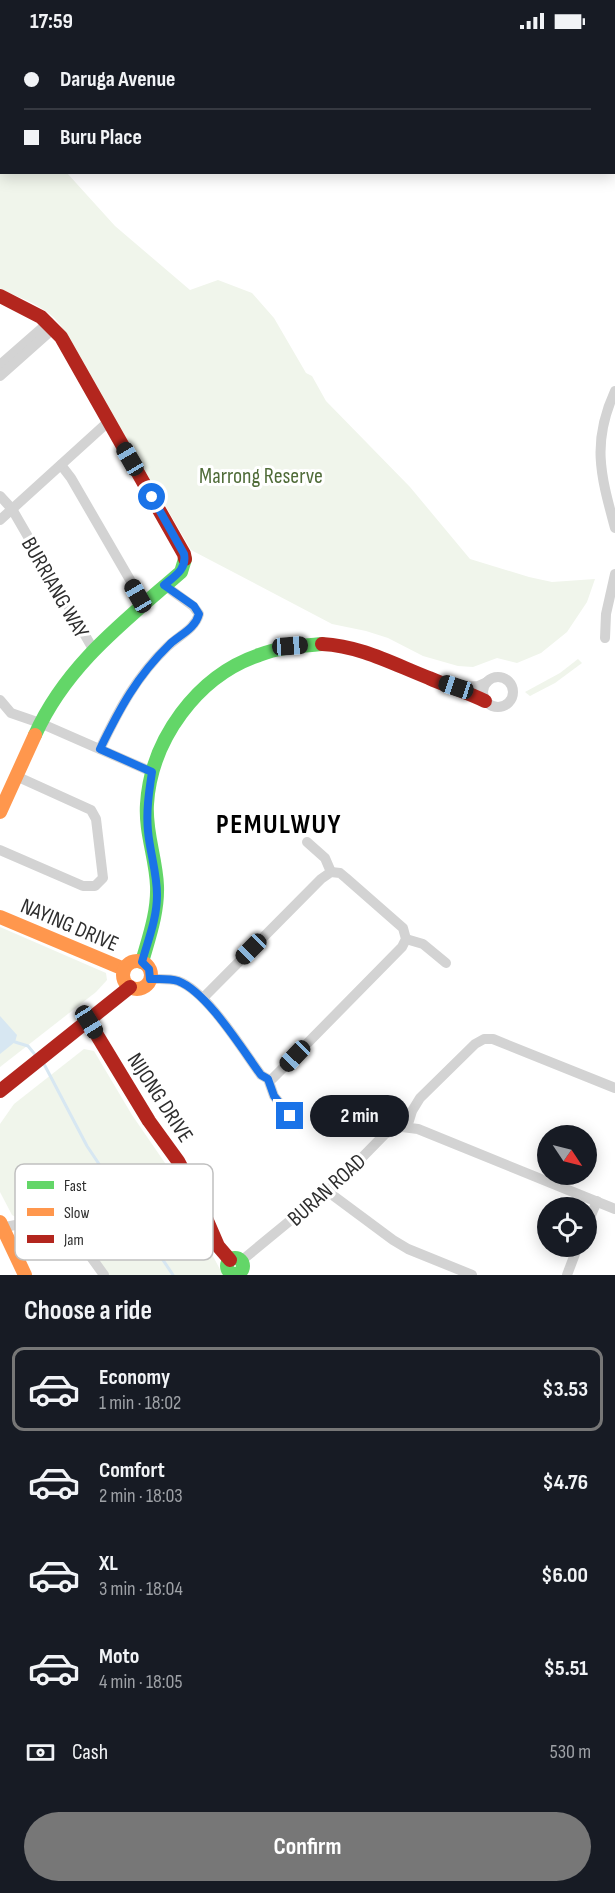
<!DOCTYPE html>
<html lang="en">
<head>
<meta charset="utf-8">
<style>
  :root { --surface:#171b24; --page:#242831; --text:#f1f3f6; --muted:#9ea1a6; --line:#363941; --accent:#777 }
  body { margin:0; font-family:"Sofia Sans Condensed",sans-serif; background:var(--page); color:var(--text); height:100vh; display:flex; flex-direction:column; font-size:22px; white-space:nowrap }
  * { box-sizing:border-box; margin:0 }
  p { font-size:20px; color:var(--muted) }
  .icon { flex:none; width:33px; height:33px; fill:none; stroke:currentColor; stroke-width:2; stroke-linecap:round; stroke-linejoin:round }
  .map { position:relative; height:1233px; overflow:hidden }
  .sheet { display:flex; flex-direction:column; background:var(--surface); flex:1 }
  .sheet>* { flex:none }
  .hud { position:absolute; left:0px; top:0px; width:615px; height:132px; box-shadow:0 3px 15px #0003; display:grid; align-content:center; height:132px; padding:0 24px; background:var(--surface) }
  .needle { width:39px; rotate:125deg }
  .tools { position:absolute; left:537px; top:1083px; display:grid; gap:12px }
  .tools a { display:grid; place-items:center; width:60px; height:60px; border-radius:50%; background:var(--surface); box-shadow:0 3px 15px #0003; font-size:30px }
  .end { position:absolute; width:27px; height:27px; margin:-14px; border:8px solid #1a73e8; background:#fff; box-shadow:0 0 0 3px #fff }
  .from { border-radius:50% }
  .bubble { position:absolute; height:42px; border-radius:21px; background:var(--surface); box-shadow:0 3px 15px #0003; font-size:20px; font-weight:700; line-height:42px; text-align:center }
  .car { position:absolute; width:18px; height:36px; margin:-18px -9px; border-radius:8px; box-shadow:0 0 4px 2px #0007; background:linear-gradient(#222 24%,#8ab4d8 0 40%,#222 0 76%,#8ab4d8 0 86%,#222 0) }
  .hud b { display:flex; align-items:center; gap:21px; height:57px; font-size:22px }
  .hud b+b { border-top:2px solid var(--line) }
  .hud i { width:15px; height:15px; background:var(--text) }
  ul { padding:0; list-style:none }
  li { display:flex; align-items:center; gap:18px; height:84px; margin:0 12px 9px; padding:0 12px; border:3px solid transparent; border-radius:12px }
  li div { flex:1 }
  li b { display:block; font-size:22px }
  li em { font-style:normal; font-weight:700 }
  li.on { border-color:var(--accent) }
  li>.icon { width:54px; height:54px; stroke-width:1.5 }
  h2 { padding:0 24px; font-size:27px; line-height:72px }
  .pay { display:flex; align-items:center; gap:15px; height:66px; padding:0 24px; font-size:22px }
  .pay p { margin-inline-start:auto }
  .button { display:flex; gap:12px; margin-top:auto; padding:12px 24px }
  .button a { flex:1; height:69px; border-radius:36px; background:var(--accent); color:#fff; font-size:24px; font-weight:700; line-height:69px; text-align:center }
  .status { display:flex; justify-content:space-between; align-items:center; height:42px; padding:0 30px; background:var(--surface); direction:ltr }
  .status svg { height:16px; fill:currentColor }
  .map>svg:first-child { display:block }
  .green { fill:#f0f5eb }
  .water { fill:#d7e7f2 }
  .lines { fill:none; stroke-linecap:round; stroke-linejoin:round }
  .stream { stroke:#d7e7f2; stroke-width:3 }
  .street { stroke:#d3d3d3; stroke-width:10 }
  .fast { stroke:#63d668; stroke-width:14 }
  .slow { stroke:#ff974d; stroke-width:14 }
  .jam { stroke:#b3261e; stroke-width:14 }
  .route { stroke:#1a73e8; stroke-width:8 }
  .labels { text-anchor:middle; stroke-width:6; stroke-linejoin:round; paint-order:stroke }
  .park-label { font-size:22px; fill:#506c39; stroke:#fff }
  .street-label { font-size:22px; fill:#2e2e2e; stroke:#fff }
  .district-label { font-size:28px; font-weight:bold; letter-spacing:1.5px; fill:#000; stroke:#fff }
  .key { fill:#fff; stroke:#c0c0c0; stroke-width:1.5 }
  .key-label { font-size:16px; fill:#2e2e2e }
</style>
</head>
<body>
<div class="status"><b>17:59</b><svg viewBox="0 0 49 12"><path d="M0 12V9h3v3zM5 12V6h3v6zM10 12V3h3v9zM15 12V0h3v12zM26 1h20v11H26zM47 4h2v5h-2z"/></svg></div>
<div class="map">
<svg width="615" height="1233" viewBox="0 0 615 1233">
  <rect width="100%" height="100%" fill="#fff"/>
  <g class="green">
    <path d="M0 67 2 130 67 131 115 184 190 248 218 238 252 251 274 276 306 331 312 334 326 359 410 445 470 517 529 535 552 540 595 537 587 560 567 590 541 611 517 621 497 616 473 625 458 624 423 614 388 596 366 589 332 582 191 508 61 284C47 264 22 257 0 247Z"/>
    <polygon points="578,617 582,621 555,641 530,654 525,650 560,631"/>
    <polygon points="0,885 106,931 107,938 96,950 0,1025"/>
    <polygon points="84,1007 94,1009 132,1073 176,1137 198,1186 223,1233 108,1233 63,1171 21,1178 12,1173 0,1150 0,1082 14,1062"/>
  </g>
  <polygon class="water" points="0,974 17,993 15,1000 0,1012"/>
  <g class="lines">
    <g class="stream">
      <polyline points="15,1000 28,1004 37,1015"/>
      <polyline points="44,1022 87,1104 173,1233"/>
    </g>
    <g class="street">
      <polyline points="0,323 49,280"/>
      <polyline points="0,334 54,286"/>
      <path d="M615 349C591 401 601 434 615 486"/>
      <polyline points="61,423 71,436 144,562"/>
      <polyline points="0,454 12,467 93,607"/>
      <polyline points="0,478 108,380"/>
      <polyline points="605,596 606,572 615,532"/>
      <circle cx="498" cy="650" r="15"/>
      <polyline points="456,645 478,644 487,640"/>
      <polyline points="0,658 11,671 40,681 152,730"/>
      <path d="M100 707C118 669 136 635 167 605 178 594 195 587 199 572L193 564 164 543"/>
      <polyline points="307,800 325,816 331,830"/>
      <polyline points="0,808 83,844 95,844 103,836 96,777 91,768 16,734"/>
      <polyline points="406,897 423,902 446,921"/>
      <path d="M150 937C160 937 169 936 178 939 207 949 242 1007 261 1033L268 1037"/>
      <polyline points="204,955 321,837 331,830 340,831 346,836 403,886 406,897 402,905 281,1028 272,1037 268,1037"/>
      <polyline points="268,1037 274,1054 290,1074"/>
      <polyline points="407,1085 412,1069 420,1056 475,1002 484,997 493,997 615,1046"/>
      <polyline points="327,1149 393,1198 408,1207 472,1233"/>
      <polyline points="586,1185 597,1159"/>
      <polyline points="0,1186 40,1178 61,1178 68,1183 104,1233"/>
      <polyline points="241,1219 342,1136 385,1092 402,1085 418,1087 615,1167"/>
      <polyline points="567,1233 578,1204"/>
    </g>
    <g class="fast">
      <path d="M35 693C66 623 125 579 181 530L185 517"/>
      <path d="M142 920C149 895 158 870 157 844 156 816 145 790 147 762 151 698 197 634 259 613 279 605 300 604 322 602"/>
      <circle cx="235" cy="1224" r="8"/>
    </g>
    <g class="slow">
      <polyline points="0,770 35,693"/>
      <polyline points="0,875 124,927"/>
      <circle cx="137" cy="933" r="14"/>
      <polyline points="0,1180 25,1233"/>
    </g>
    <g class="jam">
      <polyline points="0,254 41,275 61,295 184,512 185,517"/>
      <path d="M322 602C361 604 393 622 429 636 447 644 467 650 485 659"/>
      <polyline points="89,980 149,1079 178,1119 196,1153 218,1204 230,1218"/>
      <polyline points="0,1049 130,945"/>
    </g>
  </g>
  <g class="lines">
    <path class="route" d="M152 455 184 512C187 527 175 534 164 543L194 564 199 572C195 587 181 592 170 602 137 634 120 666 100 707L152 730C149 750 146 769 148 789 150 811 157 831 157 853 157 877 148 898 142 920L149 927 150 937C160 937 169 936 178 939 207 950 242 1007 261 1033L268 1037 274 1054 290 1074"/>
  </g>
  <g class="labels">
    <g class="park-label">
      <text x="261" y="441">Marrong Reserve</text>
    </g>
    <g class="street-label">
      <text transform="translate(56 545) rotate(60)" y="8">BURRIANG WAY</text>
      <text transform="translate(70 882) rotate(23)" y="8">NAYING DRIVE</text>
      <text transform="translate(161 1055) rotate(57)" y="8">NIJONG DRIVE</text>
      <text transform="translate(326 1147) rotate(-42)" y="8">BURAN ROAD</text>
    </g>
    <g class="district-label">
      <text x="279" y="791">PEMULWUY</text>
    </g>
  </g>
  <rect x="15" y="1122" width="198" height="96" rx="9" class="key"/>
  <rect x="27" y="1139" width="27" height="8" fill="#63d668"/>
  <rect x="27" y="1166" width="27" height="8" fill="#ff974d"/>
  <rect x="27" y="1193" width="27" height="8" fill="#b3261e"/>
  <g class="key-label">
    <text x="64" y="1149">Fast</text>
    <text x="64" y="1176">Slow</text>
    <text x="64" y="1203">Jam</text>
  </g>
</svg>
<div class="tools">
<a><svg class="needle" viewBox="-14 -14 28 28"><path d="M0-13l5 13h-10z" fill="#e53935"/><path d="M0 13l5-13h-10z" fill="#9ea1a6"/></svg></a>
<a><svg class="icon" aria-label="locate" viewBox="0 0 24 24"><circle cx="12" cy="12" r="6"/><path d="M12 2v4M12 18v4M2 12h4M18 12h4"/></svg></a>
</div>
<i class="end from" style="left:152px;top:455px"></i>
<i class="end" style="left:290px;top:1074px"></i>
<div class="bubble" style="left:310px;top:1053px;width:99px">2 min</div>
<i class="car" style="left:130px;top:417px;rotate:330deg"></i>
<i class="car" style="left:138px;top:554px;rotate:330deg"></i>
<i class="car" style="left:290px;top:604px;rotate:86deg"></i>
<i class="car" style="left:456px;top:645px;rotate:288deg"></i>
<i class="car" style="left:251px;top:907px;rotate:225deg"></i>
<i class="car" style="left:89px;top:980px;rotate:148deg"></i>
<i class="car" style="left:295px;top:1014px;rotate:224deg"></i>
<div class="hud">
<b><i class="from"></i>Daruga Avenue</b>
<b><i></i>Buru Place</b>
</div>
</div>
<section class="sheet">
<h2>Choose a ride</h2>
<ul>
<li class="on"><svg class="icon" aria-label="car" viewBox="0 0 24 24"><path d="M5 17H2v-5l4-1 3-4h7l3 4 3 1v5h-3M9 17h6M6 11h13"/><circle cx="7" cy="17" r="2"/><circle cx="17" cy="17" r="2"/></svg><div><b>Economy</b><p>1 min · 18:02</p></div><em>$3.53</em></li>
<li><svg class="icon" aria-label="car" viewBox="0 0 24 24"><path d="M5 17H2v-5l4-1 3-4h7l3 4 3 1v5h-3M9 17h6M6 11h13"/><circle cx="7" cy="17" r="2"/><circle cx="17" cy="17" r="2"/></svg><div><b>Comfort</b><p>2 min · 18:03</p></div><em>$4.76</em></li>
<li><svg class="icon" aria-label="car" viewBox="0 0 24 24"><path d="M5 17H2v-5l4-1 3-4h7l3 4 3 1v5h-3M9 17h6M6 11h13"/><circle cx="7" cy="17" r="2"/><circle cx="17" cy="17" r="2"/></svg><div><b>XL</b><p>3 min · 18:04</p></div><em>$6.00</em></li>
<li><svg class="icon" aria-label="car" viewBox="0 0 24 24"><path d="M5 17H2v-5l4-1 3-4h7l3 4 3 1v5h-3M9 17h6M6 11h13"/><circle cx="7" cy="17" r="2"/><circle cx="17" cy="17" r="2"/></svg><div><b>Moto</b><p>4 min · 18:05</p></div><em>$5.51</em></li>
</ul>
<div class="pay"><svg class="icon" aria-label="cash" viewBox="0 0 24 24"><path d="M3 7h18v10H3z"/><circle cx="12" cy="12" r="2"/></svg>Cash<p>530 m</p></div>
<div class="button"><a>Confirm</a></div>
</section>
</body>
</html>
